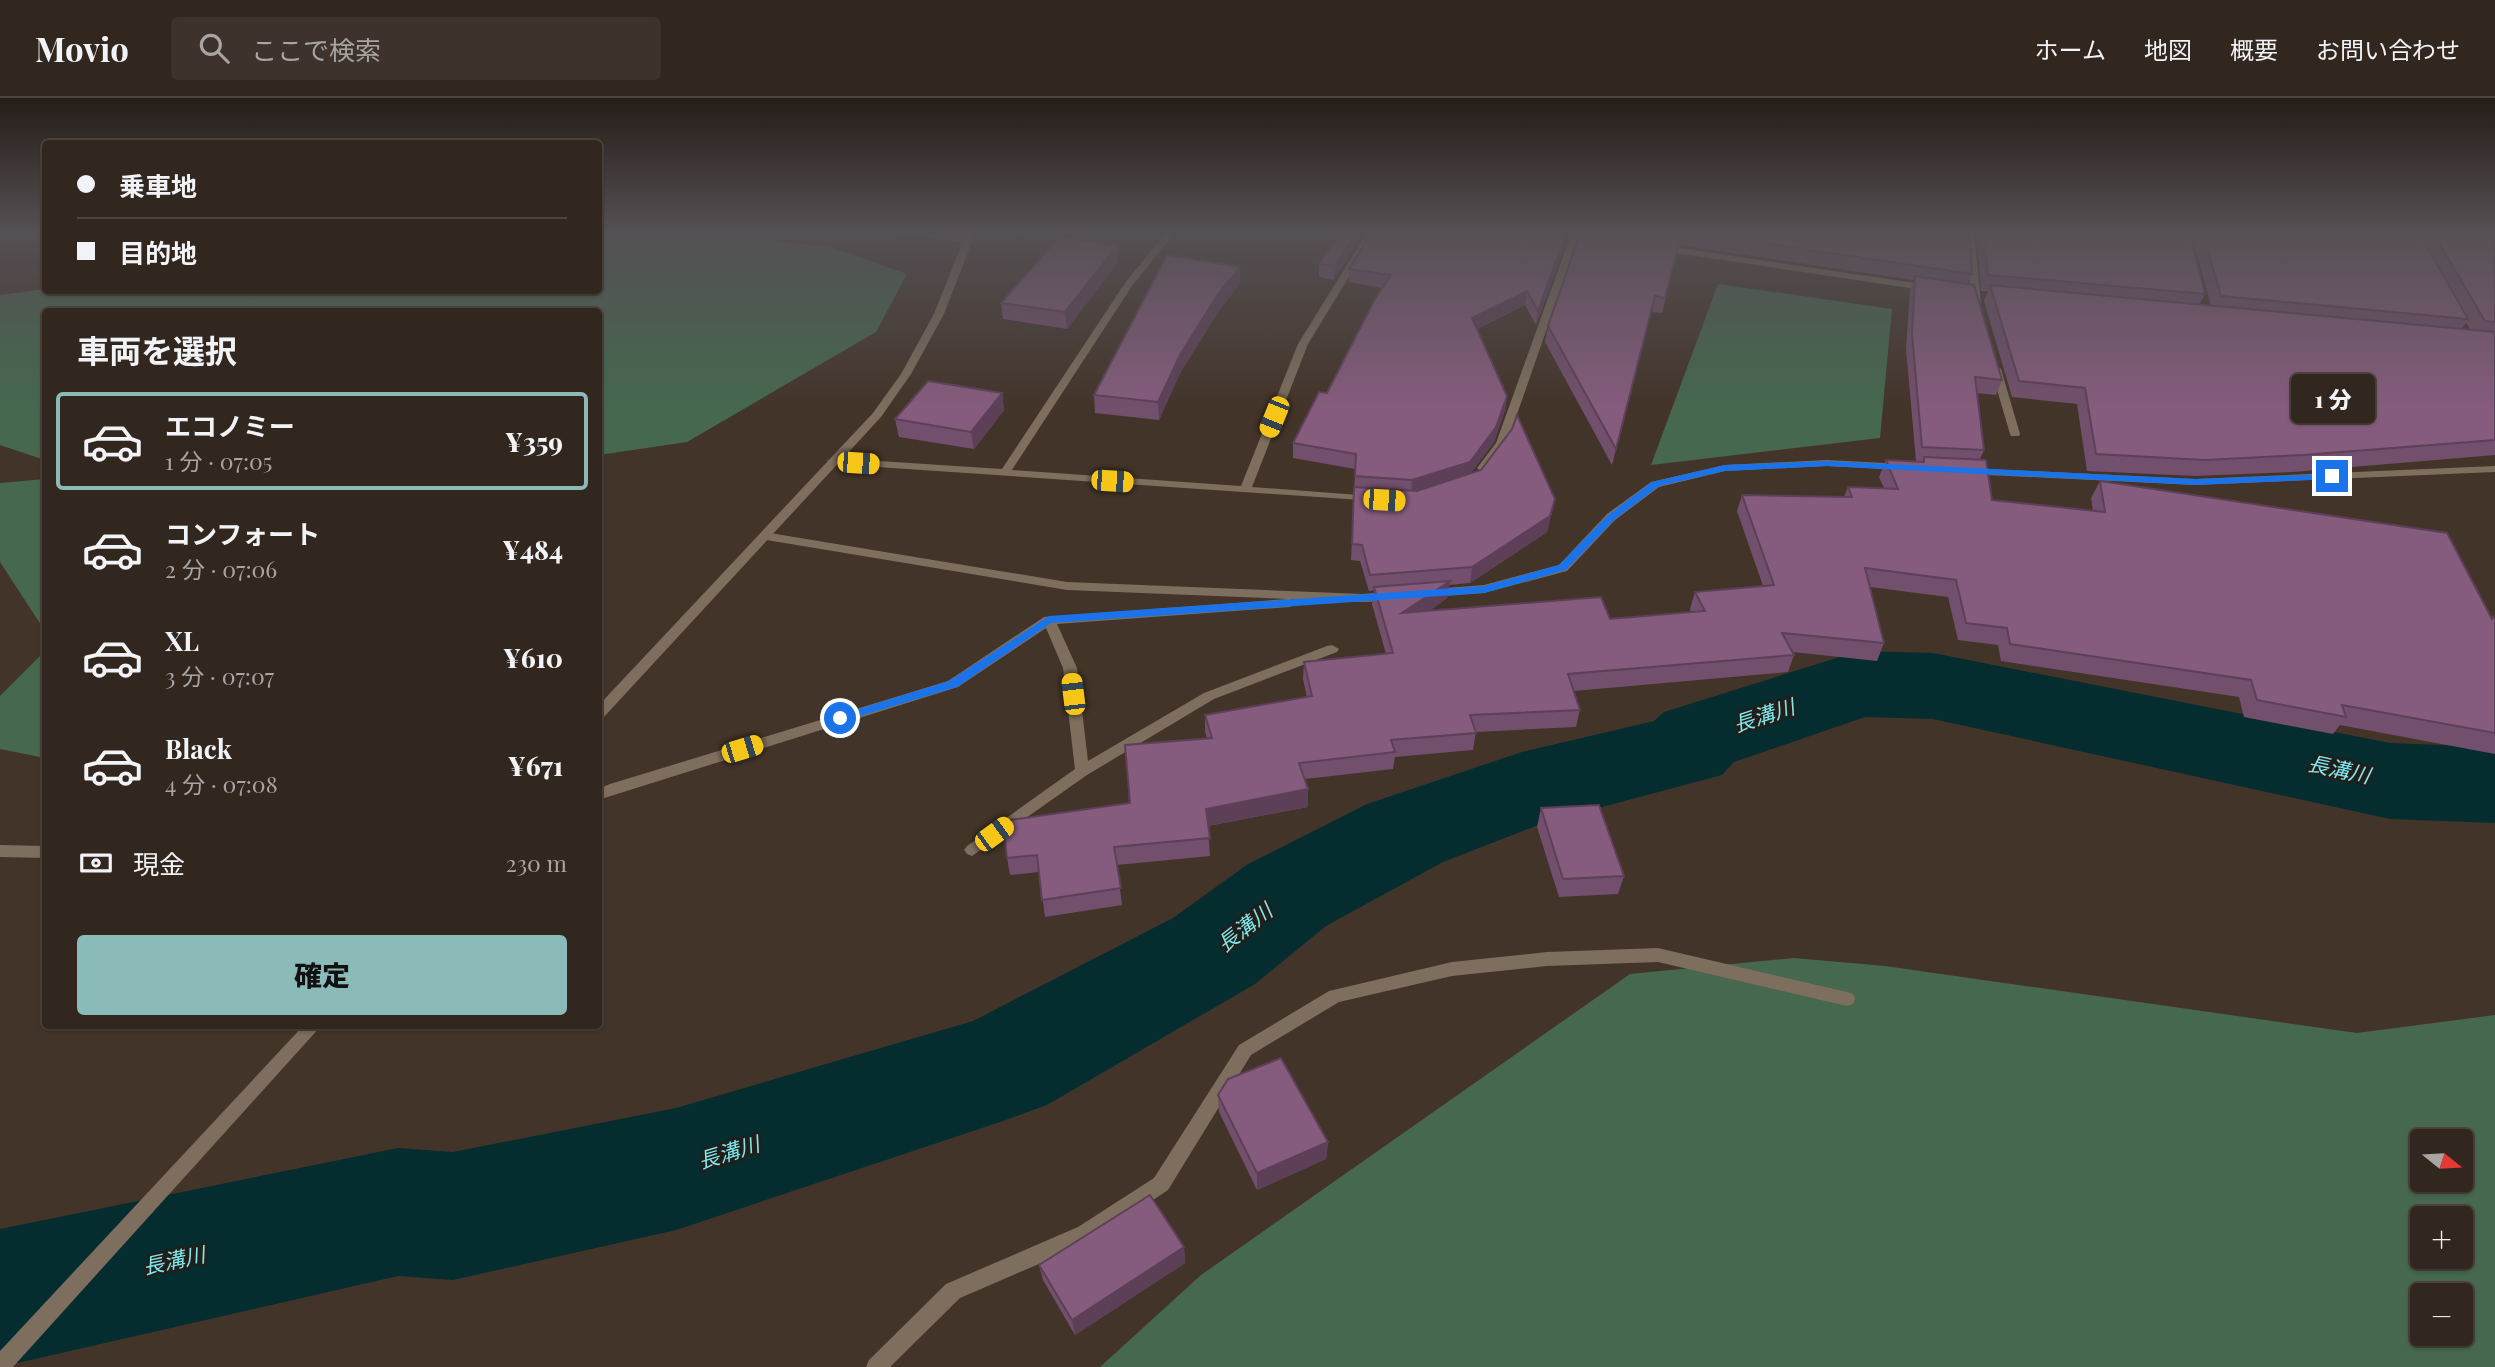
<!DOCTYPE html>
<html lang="ja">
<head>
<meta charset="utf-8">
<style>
  :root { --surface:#32271f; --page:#3d332c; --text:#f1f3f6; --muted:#a8a5a4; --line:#4d443d; --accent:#8bbbb9 }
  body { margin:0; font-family:"Playfair Display","Noto Sans JP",serif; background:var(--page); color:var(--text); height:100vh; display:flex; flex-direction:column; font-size:26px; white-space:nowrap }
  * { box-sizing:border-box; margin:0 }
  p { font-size:23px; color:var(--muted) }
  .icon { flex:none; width:38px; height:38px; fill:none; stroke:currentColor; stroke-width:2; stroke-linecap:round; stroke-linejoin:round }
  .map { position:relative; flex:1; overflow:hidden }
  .panel { position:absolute; left:42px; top:210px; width:560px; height:721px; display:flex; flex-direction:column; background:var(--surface); border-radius:7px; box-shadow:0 2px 5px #0004,0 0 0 2px var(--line) }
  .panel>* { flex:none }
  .top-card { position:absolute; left:42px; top:42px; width:560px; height:154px; border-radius:7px; box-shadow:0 2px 5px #0004,0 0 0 2px var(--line); display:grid; align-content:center; height:154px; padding:0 35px; background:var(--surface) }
  .needle { width:46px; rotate:108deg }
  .fabs { position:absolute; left:2410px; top:1031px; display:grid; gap:14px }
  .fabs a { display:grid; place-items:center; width:63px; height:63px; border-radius:7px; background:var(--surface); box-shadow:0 2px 5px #0004,0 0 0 2px var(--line); font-size:35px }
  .end { position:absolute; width:32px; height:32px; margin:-16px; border:9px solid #1a73e8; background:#fff; box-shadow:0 0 0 4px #fff }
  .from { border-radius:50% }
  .bubble { position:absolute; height:49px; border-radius:7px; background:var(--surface); box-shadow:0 2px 5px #0004,0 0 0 2px var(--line); font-size:23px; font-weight:800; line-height:49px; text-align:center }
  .car { position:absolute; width:21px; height:42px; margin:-21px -10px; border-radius:9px; box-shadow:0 0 5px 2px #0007; background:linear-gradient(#f5c518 24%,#345 0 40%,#f5c518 0 76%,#345 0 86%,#f5c518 0) }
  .top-card b { display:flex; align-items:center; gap:24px; height:66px; font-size:26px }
  .top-card b+b { border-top:2px solid var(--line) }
  .top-card i { width:18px; height:18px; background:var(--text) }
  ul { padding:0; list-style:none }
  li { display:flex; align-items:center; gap:21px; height:98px; margin:0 14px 10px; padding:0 21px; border:4px solid transparent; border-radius:7px }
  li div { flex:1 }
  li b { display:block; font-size:26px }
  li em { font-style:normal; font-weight:800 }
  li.current { border-color:var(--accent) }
  li>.icon { width:63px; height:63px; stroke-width:1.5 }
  h2 { padding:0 35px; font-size:32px; line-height:84px }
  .pay { display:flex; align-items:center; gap:18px; height:77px; padding:0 35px; font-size:26px }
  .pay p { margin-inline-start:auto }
  .action { display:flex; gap:14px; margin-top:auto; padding:14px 35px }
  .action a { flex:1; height:80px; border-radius:7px; background:var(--accent); color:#111; font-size:28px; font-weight:800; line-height:80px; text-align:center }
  header { display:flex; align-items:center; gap:42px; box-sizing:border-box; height:98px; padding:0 35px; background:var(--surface); border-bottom:2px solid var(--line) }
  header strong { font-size:33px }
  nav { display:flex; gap:38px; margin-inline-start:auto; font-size:24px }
  .search { width:490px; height:63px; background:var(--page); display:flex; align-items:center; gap:18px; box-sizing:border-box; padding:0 24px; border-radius:7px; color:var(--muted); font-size:26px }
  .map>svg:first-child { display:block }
  .green { fill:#45684e; fill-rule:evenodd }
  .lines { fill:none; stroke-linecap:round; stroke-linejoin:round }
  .river { fill:#052d2f; fill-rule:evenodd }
  .minor { fill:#7d6e5d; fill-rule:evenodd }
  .tertiary { fill:#7d6e5d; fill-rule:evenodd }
  .wall { fill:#724f6c; fill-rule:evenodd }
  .shaded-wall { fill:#5d4058 }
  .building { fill:#855c7d; stroke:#5d4058; stroke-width:2 }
  .route { fill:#1a73e8 }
  .labels { text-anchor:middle; stroke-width:5; stroke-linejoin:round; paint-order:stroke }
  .water-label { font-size:21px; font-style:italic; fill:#7be9ee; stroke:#241d18 }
</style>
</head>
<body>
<header>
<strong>Movio</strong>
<div class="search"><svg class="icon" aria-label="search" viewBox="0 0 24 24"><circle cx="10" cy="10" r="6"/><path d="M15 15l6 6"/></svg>ここで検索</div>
<nav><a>ホーム</a><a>地図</a><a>概要</a><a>お問い合わせ</a></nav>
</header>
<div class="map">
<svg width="2495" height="1269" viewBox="0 0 2495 1269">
  <rect width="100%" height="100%" fill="#433429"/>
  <g class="green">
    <polygon points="599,133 691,133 830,149 907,176 876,234 687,344 599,357 598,214 46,214 45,362 0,347 0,197 45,191 598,192"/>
    <polygon points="1718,186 1892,211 1880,340 1651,367"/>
    <polygon points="45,381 46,381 45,533 0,464 0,385"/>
    <polygon points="45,553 45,660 0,651 0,598"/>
    <path d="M1794 860 1885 868 2357 935 2495 917V1269H1100L1201 1177 1630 876ZM2422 1043H2460V1082H2422ZM2422 1120H2460V1158H2422ZM2422 1197H2460V1236H2422Z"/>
  </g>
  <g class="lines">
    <polygon class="river" points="1859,553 1933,555 2390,645 2495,649 2495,725 2390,721 1933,621 1865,619 1734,664 1722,677 1546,724 1443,764 1326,828 1255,886 1047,1007 1003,1023 676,1132 453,1182 398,1178 0,1269 0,1131 398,1050 453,1054 676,1010 973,923 1173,820 1248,766 1367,706 1522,654 1654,623 1664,614"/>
    <g class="minor">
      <polygon points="892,133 918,133 970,140 975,143 970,146"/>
      <polygon points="1167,133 1176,133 1132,188 1012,372 1241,388 1298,246 1368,133 1377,133 1308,246 1252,389 1372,398 1376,399 1376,403 833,366 827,363 833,360 1002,371 1125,185"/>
      <polygon points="1543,133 1575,134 1601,141 1597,144 1578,141 1507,345 1487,372 1479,372 1477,370 1496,345 1570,139"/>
      <polygon points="1966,133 1974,133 1981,205 1976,208 1971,205"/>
      <polygon points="1659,147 1929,187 1934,190 1929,193 1656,152 1656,148"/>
      <polygon points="1996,268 2001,271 2020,336 2019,338 2011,338 2010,336 1991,271"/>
      <polygon points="1827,362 1903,366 1909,369 1903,372 1827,368 1725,373 1659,389 1615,422 1567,473 1484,495 1432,499 1426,495 1432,491 1484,487 1559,467 1607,416 1651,384 1725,367"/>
      <polygon points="2495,368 2495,374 2195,387 1968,376 1962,373 1968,370 2195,381"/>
      <path d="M764 434 1067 484 1361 496 1391 494 1397 498C1384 509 1312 502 1291 501L1296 505 1290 509 1057 526 1077 570 1088 663 1204 595 1327 548 1332 547 1339 551 1337 554 1214 601 1087 677 972 758 967 756 964 752 967 748 1075 671 1063 570 1046 530 958 589 598 702V691L610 686 948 583 1044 519 1288 501 1067 492 760 441 758 438Z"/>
      <polygon points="0,747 46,748 46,760 0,759"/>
      <polygon points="1658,850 1847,894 1853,896 1855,901 1853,906 1847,908 1658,864 1547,868 1452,878 1339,904 1251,957 1168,1092 1092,1143 960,1200 890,1269 866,1269 869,1262 946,1186 1078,1129 1154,1080 1239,947 1329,893 1452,864 1547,854"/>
    </g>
    <g class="tertiary">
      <polygon points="967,133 976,133 944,216 911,276 881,319 603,620 598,622 598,608 873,315 901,276 934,216"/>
      <polygon points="303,928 321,928 13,1269 0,1269 0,1253"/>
    </g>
  </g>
  <g class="wall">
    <polygon points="1341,133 1334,182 1319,179 1319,166"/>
    <polygon points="1373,133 1568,133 1567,141 1536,227 1525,207 1477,231 1507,298 1505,312 1494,344 1471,375 1555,401 1547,434 1470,485 1449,487 1447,500 1429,513 1610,521 1691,514 1690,511 1695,494 1763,488 1737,413 1742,397 1844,399 1848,389 1884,390 1879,379 1886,362 1916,363 1906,250 1910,193 1914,182 1679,147 1662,215 1651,214 1612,367 1545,244 1548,228 1581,133 1969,133 1972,176 1968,186 2002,282 1996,297 1977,295 1984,352 1980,361 1992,402 2093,413 2091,400 2100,383 2492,521 2495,518 2495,656 2340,627 2333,636 2244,619 2239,599 2001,563 1998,547 1958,542 1948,499 1870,489 1884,545 1877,563 1793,554 1794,557 1788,574 1574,593 1580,612 1576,629 1476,634 1473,652 1395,659 1393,671 1305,681 1308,709 1208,728 1210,758 1117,767 1122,807 1045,819 1039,774 1010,777 1007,760 1130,705 1207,640 1205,634 1205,617 1307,599 1303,581 1304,564 1386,556 1372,506 1374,492 1369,493 1360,463 1351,462 1355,371 1293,360 1293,345 1327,295 1382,190 1349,184 1349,171"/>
    <path d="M1979 133H2189L2205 196 2199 207 2211 208 2191 133H2495V357L2293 374 2195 378 2087 373 2077 306 2012 299 1984 203 1988 193H1981L1977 138ZM2466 225 2470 231H2461Z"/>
    <polygon points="1118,164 1067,231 1003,221 1001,205"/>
    <polygon points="1240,169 1240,185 1219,213 1180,275 1159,322 1095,315 1094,297"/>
    <polygon points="1002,295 1004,312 974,351 899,339 895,321"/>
    <polygon points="1541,710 1624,778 1618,796 1559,799 1537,729"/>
    <polygon points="1218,997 1328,1044 1326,1061 1257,1092 1219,1014"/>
    <polygon points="1184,1149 1185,1165 1075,1237 1043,1182 1039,1167"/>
  </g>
  <g class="shaded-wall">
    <polygon points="1357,133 1365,133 1334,182 1335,168"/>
    <polygon points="1567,133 1568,133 1567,141 1536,227 1538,213"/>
    <polygon points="1117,148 1118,164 1067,231 1065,214"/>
    <polygon points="1240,169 1240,185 1219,213 1180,275 1159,322 1158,304 1180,257 1218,196"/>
    <polygon points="1527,193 1525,207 1470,234 1472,220"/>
    <polygon points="1002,295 1004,312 974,351 971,334"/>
    <polygon points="1507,298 1505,312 1494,344 1468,379 1411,397 1412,382"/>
    <polygon points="1555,401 1547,434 1470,485 1472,469"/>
    <polygon points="1450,483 1447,500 1400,532 1402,515"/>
    <polygon points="1308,691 1308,709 1206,728 1206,711"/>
    <polygon points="1328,1044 1326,1061 1257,1092 1257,1075"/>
    <polygon points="1184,1149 1185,1165 1075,1237 1072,1222"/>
  </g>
  <g class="building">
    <polygon points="1341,133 1357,133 1335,168 1319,166"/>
    <polygon points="1373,133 1567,133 1538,213 1527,193 1472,220 1507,298 1496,329 1470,364 1412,382 1355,378 1356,356 1293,345 1319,294 1327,295 1375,201 1391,177 1349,171"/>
    <polygon points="1581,133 1619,133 1680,142 1665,200 1655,198 1616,351 1548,228"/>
    <polygon points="1681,133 1969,133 1972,176"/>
    <polygon points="1984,133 2189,133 2205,196 1988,177"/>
    <polygon points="2202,133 2418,133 2468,221 2221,198"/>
    <polygon points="2432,133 2495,133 2495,224 2485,223"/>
    <polygon points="1060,138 1117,148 1065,214 1001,205"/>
    <polygon points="1167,157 1240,169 1218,196 1180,257 1158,304 1094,297"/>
    <polygon points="1915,178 1974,187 2002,282 1975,279 1984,352 1922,349 1912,236"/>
    <polygon points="1990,187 2495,234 2495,342 2303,357 2205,362 2096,356 2085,290 2019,283"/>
    <polygon points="928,283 1002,295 971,334 895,321"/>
    <polygon points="1517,317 1555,401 1550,418 1472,469 1370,477 1362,447 1352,446 1354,389 1417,393 1481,372 1512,331"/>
    <polygon points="1924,359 1986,362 1992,402 2105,414 2100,383 2447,435 2492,521 2495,518 2495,635 2342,607 2346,619 2257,602 2251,582 2010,546 2007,530 1966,525 1956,482 1865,470 1884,545 1782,535 1794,557 1568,576 1580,612 1470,617 1476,635 1391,642 1395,654 1299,665 1308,691 1206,711 1210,740 1114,749 1121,790 1042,802 1037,757 1007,760 1003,723 1130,705 1125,647 1212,640 1205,617 1312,598 1304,564 1393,555 1374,489 1450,483 1402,515 1601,499 1610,521 1705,513 1695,494 1774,487 1742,397 1852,399 1848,389 1898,391 1886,362 1924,364"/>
    <polygon points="1599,707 1624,778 1563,781 1541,710"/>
    <polygon points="1281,960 1328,1044 1257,1075 1218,997 1228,981"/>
    <polygon points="1150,1097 1184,1149 1072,1222 1039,1167"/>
  </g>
  <linearGradient id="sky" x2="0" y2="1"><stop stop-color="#251d17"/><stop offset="0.43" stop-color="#555054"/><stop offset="1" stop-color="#555054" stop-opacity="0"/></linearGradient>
  <rect width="2495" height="311" fill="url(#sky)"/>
  <polygon class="route" points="1827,363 2196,381 2332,376 2336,378 2332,381 2196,387 1827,368 1725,373 1659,388 1615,421 1566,472 1484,495 1051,525 957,589 840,624 834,620 836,618 949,583 1049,518 1484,488 1559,467 1608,417 1652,384 1725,367"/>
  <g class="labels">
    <g class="water-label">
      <text transform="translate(1764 618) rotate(-18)" y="7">長溝川</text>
      <text transform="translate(2339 672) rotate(12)" y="7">長溝川</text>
      <text transform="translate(1245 830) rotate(-38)" y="7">長溝川</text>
      <text transform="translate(729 1055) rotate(-17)" y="7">長溝川</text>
      <text transform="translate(174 1163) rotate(-12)" y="7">長溝川</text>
    </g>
  </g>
</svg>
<div class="fabs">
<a><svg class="needle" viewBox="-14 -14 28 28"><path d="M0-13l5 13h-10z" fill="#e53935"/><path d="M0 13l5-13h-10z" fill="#a8a5a4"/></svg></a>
<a>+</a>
<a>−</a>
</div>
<i class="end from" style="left:840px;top:620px"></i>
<i class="end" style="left:2332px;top:378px"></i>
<div class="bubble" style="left:2291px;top:276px;width:84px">1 分</div>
<i class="car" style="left:1274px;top:319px;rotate:202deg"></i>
<i class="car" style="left:858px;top:365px;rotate:94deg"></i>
<i class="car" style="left:1112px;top:383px;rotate:94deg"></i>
<i class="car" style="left:1384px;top:402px;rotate:94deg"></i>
<i class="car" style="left:1073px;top:596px;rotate:353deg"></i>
<i class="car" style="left:742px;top:651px;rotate:73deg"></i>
<i class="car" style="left:994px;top:736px;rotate:54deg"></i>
<div class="top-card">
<b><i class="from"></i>乗車地</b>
<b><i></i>目的地</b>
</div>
<section class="panel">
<h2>車両を選択</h2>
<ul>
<li class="current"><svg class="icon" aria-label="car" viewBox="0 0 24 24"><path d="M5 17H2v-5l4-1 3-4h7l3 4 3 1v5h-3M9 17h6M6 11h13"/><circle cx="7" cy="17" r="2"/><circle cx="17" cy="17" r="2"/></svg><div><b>エコノミー</b><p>1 分 · 07:05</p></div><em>¥359</em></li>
<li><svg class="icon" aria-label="car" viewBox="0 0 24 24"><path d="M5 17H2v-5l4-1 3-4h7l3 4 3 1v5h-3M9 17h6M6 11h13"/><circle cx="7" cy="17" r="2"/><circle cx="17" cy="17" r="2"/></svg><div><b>コンフォート</b><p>2 分 · 07:06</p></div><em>¥484</em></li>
<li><svg class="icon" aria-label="car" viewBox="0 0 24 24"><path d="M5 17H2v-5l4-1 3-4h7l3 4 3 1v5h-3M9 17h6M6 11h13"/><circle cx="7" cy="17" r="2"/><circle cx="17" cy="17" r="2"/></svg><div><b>XL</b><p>3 分 · 07:07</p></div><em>¥610</em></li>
<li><svg class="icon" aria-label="car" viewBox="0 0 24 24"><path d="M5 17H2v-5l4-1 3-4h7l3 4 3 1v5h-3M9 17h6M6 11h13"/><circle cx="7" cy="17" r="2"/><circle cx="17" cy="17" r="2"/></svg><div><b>Black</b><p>4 分 · 07:08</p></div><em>¥671</em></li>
</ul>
<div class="pay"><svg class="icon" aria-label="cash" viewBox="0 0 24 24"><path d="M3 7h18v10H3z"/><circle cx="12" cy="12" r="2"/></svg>現金<p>230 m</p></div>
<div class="action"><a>確定</a></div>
</section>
</div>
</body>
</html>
